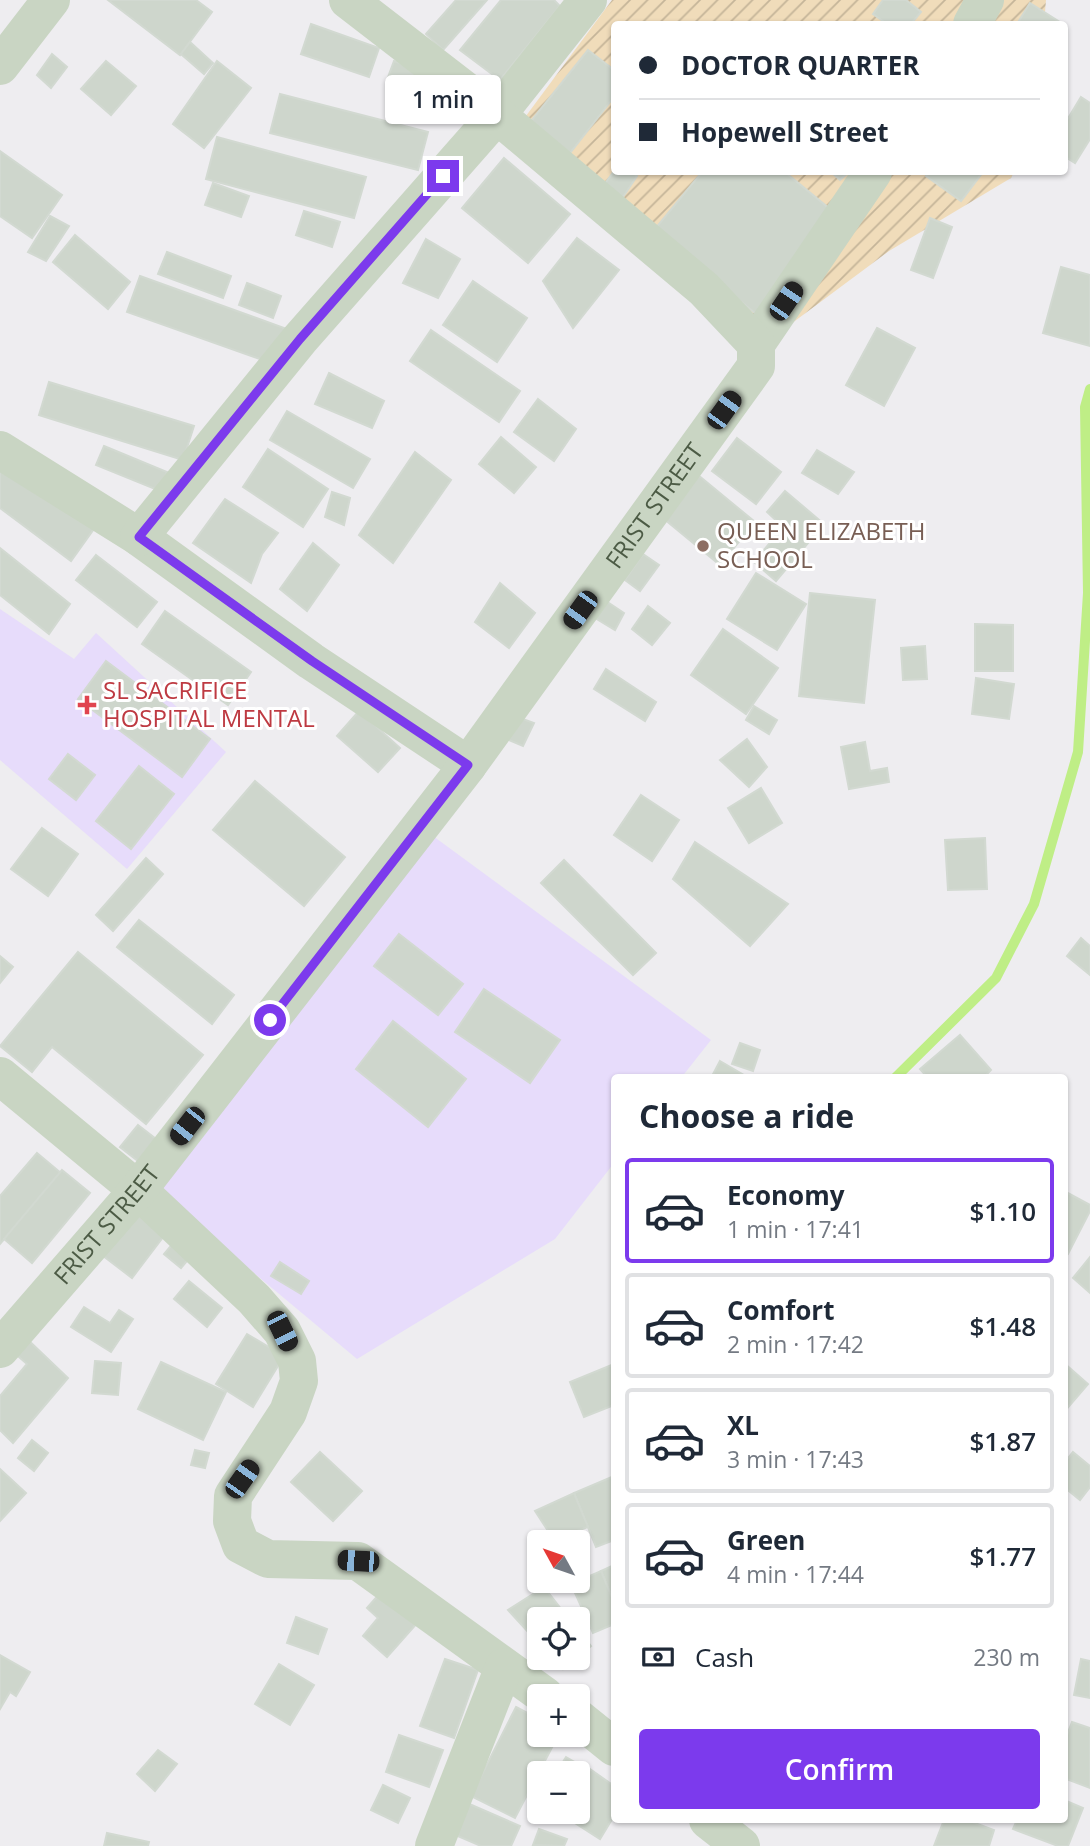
<!DOCTYPE html>
<html lang="en">
<head>
<meta charset="utf-8">
<style>
  :root { --surface:#fff; --page:#f6f6f7; --text:#1f2937; --muted:#747a83; --line:#e0e1e3; --accent:#7c3aed }
  body { margin:0; font-family:"Open Sans",sans-serif; background:var(--page); color:var(--text); height:100vh; display:flex; flex-direction:column; font-size:26px; white-space:nowrap }
  * { box-sizing:border-box; margin:0 }
  p { font-size:23px; color:var(--muted) }
  .icon { flex:none; width:38px; height:38px; fill:none; stroke:currentColor; stroke-width:2; stroke-linecap:round; stroke-linejoin:round }
  .map { position:relative; flex:1; overflow:hidden }
  .sheet { position:absolute; left:611px; top:1074px; width:457px; height:749px; display:flex; flex-direction:column; background:var(--surface); border-radius:7px; box-shadow:0 2px 5px #0004 }
  .sheet>* { flex:none }
  .hud { position:absolute; left:611px; top:21px; width:457px; height:154px; border-radius:7px; box-shadow:0 2px 5px #0004; display:grid; align-content:center; height:154px; padding:0 28px; background:var(--surface) }
  .needle { width:46px; rotate:310deg }
  .tools { position:absolute; left:527px; top:1530px; display:grid; gap:14px }
  .tools a { display:grid; place-items:center; width:63px; height:63px; border-radius:7px; background:var(--surface); box-shadow:0 2px 5px #0004; font-size:35px }
  .end { position:absolute; width:32px; height:32px; margin:-16px; border:9px solid #7c3aed; background:#fff; box-shadow:0 0 0 4px #fff }
  .from { border-radius:50% }
  .bubble { position:absolute; height:49px; border-radius:7px; background:var(--surface); box-shadow:0 2px 5px #0004; font-size:23px; font-weight:600; line-height:49px; text-align:center }
  .car { position:absolute; width:21px; height:42px; margin:-21px -10px; border-radius:9px; box-shadow:0 0 5px 2px #0007; background:linear-gradient(#222 24%,#8ab4d8 0 40%,#222 0 76%,#8ab4d8 0 86%,#222 0) }
  .hud b { display:flex; align-items:center; gap:24px; height:66px; font-size:26px }
  .hud b+b { border-top:2px solid var(--line) }
  .hud i { width:18px; height:18px; background:var(--text) }
  ul { padding:0; list-style:none }
  li { display:flex; align-items:center; gap:21px; height:105px; margin:0 14px 10px; padding:0 14px; border:4px solid var(--line); border-radius:7px }
  li div { flex:1 }
  li b { display:block; font-size:26px }
  li em { font-style:normal; font-weight:600 }
  li.selected { border-color:var(--accent) }
  li>.icon { width:63px; height:63px; stroke-width:1.5 }
  h2 { padding:0 28px; font-size:32px; line-height:84px }
  .pay { display:flex; align-items:center; gap:18px; height:77px; padding:0 28px; font-size:26px }
  .pay p { margin-inline-start:auto }
  .button { display:flex; gap:14px; margin-top:auto; padding:14px 28px }
  .button a { flex:1; height:80px; border-radius:7px; background:var(--accent); color:#fff; font-size:28px; font-weight:600; line-height:80px; text-align:center }
  .map>svg:first-child { display:block }
  .medical { fill:#e7dcfb }
  .garden { fill:url(#garden-furrows) }
  .lines { fill:none; stroke-linecap:round; stroke-linejoin:round }
  .stream { stroke:#bfee86; stroke-width:10 }
  .building { fill:#ced6cc; stroke:#d2d9d1; stroke-width:2 }
  .minor { stroke:#c9d5c3; stroke-width:38 }
  .route { stroke:#7c3aed; stroke-width:9 }
  .education-dot { fill:#8d6e63; stroke:#fff; stroke-width:2.5 }
  .health-dot { fill:#e0444e; stroke:#fff; stroke-width:2.5 }
  .labels { text-anchor:middle; stroke-width:6; stroke-linejoin:round; paint-order:stroke }
  .street-label { font-size:24px; fill:#4c5b45; stroke:#fff }
  .education-label { font-size:24px; fill:#785e54; stroke:#fff; text-anchor:start }
  .health-label { font-size:24px; fill:#be3a42; stroke:#fff; text-anchor:start }
</style>
</head>
<body>
<div class="map">
<svg width="1090" height="1846" viewBox="0 0 1090 1846">
  <defs>
    <pattern id="garden-furrows" width="10" height="10" patternUnits="userSpaceOnUse" patternTransform="scale(1.75)"><rect width="10" height="10" fill="#f0dcba"/><path d="M-1 1l2-2M0 10L10 0M9 11l2-2" fill="none" stroke="#c5b599"/></pattern>
  </defs>
  <rect width="100%" height="100%" fill="#eeedf0"/>
  <g class="medical">
    <polygon points="0,609 74,659 96,633 226,752 127,869 0,760"/>
    <polygon points="433,836 711,1040 681,1078 614,1078 614,1163 555,1239 357,1359 150,1186"/>
  </g>
  <polygon class="garden" points="612,0 1046,0 1044,24 614,24 614,172 1014,172 1011,178 889,251 772,338 520,124"/>
  <g class="lines">
    <polyline class="stream" points="895,1078 996,978 1034,904 1078,752 1088,593 1085,407 1090,389"/>
  </g>
  <g class="building">
    <polygon points="108,0 196,0 212,12 180,55"/>
    <polygon points="456,0 487,0 443,50 426,34"/>
    <polygon points="501,0 554,0 560,6 500,80 460,50"/>
    <polygon points="883,0 906,0 921,12 911,24 887,24 873,14"/>
    <polygon points="1030,3 1063,24 1017,24"/>
    <polygon points="311,24 379,48 369,77 301,54"/>
    <polygon points="190,42 213,63 204,74 181,54"/>
    <polygon points="588,50 614,70 614,97 570,153 531,121"/>
    <polygon points="52,54 67,67 51,88 37,75"/>
    <polygon points="106,61 136,86 111,115 81,89"/>
    <polygon points="217,61 251,88 204,148 173,124"/>
    <polygon points="394,61 430,73 423,92 387,80"/>
    <polygon points="280,94 428,132 418,170 270,133"/>
    <polygon points="1081,97 1090,103 1090,139 1075,163 1064,156 1064,125"/>
    <polygon points="217,137 366,177 354,218 206,179"/>
    <polygon points="0,151 62,195 32,238 0,216"/>
    <polygon points="504,158 570,214 528,263 462,208"/>
    <polygon points="614,171 631,172 637,176 623,197 604,185"/>
    <polygon points="702,172 785,172 842,219 761,318 654,230"/>
    <polygon points="831,172 849,172 840,180"/>
    <polygon points="929,172 983,172 961,201 926,176"/>
    <polygon points="213,183 249,196 241,217 205,205"/>
    <polygon points="304,211 340,222 332,247 296,235"/>
    <polygon points="50,216 69,226 46,261 28,252"/>
    <polygon points="930,218 952,227 933,278 911,270"/>
    <polygon points="75,235 130,282 108,309 53,262"/>
    <polygon points="577,238 619,270 573,328 543,281"/>
    <polygon points="426,239 460,259 438,298 403,283"/>
    <polygon points="167,252 231,276 223,298 158,274"/>
    <polygon points="1061,267 1090,275 1090,346 1043,333"/>
    <polygon points="140,276 287,329 274,364 127,312"/>
    <polygon points="473,281 527,318 497,362 443,325"/>
    <polygon points="247,283 281,296 273,318 239,305"/>
    <polygon points="877,328 915,348 884,406 846,385"/>
    <polygon points="431,330 520,391 499,422 410,361"/>
    <polygon points="329,373 384,401 372,428 315,404"/>
    <polygon points="49,382 194,426 183,460 39,415"/>
    <polygon points="538,399 576,429 554,461 514,432"/>
    <polygon points="287,411 370,459 353,488 270,440"/>
    <polygon points="501,437 536,467 514,493 479,464"/>
    <polygon points="737,438 781,472 756,504 712,471"/>
    <polygon points="104,446 167,472 160,491 96,465"/>
    <polygon points="268,449 328,489 303,527 243,487"/>
    <polygon points="817,450 854,472 838,494 802,473"/>
    <polygon points="415,452 451,480 393,563 359,535"/>
    <polygon points="0,471 96,526 71,561 0,508"/>
    <polygon points="698,475 755,522 720,565 663,518"/>
    <polygon points="785,491 824,524 776,581 754,562 783,527 767,512"/>
    <polygon points="332,492 350,498 344,525 325,517"/>
    <polygon points="225,499 278,533 262,554 251,583 193,543"/>
    <polygon points="313,543 339,565 307,611 280,589"/>
    <polygon points="0,548 70,604 49,634 0,595"/>
    <polygon points="643,554 659,565 640,591 625,580"/>
    <polygon points="96,555 157,602 137,627 76,580"/>
    <polygon points="756,573 806,604 777,650 727,619"/>
    <polygon points="500,583 535,613 509,648 475,622"/>
    <polygon points="810,593 875,600 864,703 799,696"/>
    <polygon points="606,601 624,613 615,630 595,618"/>
    <polygon points="648,606 670,623 652,645 632,629"/>
    <polygon points="165,611 251,672 228,705 142,644"/>
    <polygon points="975,624 1013,625 1013,671 975,671"/>
    <polygon points="723,629 778,668 746,714 691,675"/>
    <polygon points="925,646 927,679 903,680 901,648"/>
    <polygon points="106,661 210,739 182,777 78,699"/>
    <polygon points="606,669 656,702 645,721 594,689"/>
    <polygon points="976,678 1014,684 1009,719 972,714"/>
    <polygon points="754,706 777,720 769,734 746,720"/>
    <polygon points="359,711 400,748 378,772 337,736"/>
    <polygon points="509,714 534,723 523,746 497,735"/>
    <polygon points="747,739 767,767 749,787 720,760"/>
    <polygon points="865,742 870,771 887,768 889,782 849,789 841,747"/>
    <polygon points="68,754 95,775 76,800 49,779"/>
    <polygon points="139,766 174,794 131,849 96,821"/>
    <polygon points="255,781 345,857 304,906 213,830"/>
    <polygon points="761,788 782,823 749,843 728,808"/>
    <polygon points="641,795 679,820 652,861 614,835"/>
    <polygon points="42,828 78,854 48,896 11,869"/>
    <polygon points="985,838 987,889 948,890 945,840"/>
    <polygon points="695,842 788,904 750,946 673,879"/>
    <polygon points="146,858 163,874 113,931 96,915"/>
    <polygon points="564,860 656,953 633,975 541,883"/>
    <polygon points="139,920 234,995 212,1024 117,947"/>
    <polygon points="399,934 463,984 438,1015 374,966"/>
    <polygon points="1081,938 1090,946 1090,975 1067,956"/>
    <polygon points="78,952 203,1055 146,1124 52,1047 32,1072 0,1046"/>
    <polygon points="0,956 13,967 0,983"/>
    <polygon points="484,989 560,1040 530,1083 455,1032"/>
    <polygon points="393,1021 466,1079 428,1127 356,1069"/>
    <polygon points="960,1035 991,1070 983,1078 928,1078 920,1069"/>
    <polygon points="740,1043 760,1050 753,1071 732,1064"/>
    <polygon points="720,1061 744,1075 742,1078 711,1078"/>
    <polygon points="138,1125 156,1139 138,1161 120,1147"/>
    <polygon points="37,1153 61,1173 0,1244 0,1196"/>
    <polygon points="62,1170 90,1193 32,1263 4,1239"/>
    <polygon points="1064,1191 1090,1205 1090,1211 1068,1254 1064,1252"/>
    <polygon points="136,1203 170,1228 132,1278 98,1252"/>
    <polygon points="180,1235 197,1249 181,1268 164,1254"/>
    <polygon points="1090,1257 1090,1293 1073,1278"/>
    <polygon points="280,1262 309,1281 301,1294 271,1276"/>
    <polygon points="189,1281 222,1308 207,1327 174,1299"/>
    <polygon points="84,1307 110,1323 119,1310 133,1319 111,1352 71,1327"/>
    <polygon points="247,1334 284,1356 253,1407 216,1384"/>
    <polygon points="25,1337 68,1378 13,1443 0,1430 0,1396 27,1364 12,1351"/>
    <polygon points="95,1361 121,1363 118,1395 92,1393"/>
    <polygon points="161,1362 226,1392 203,1440 138,1409"/>
    <polygon points="1064,1363 1088,1384 1064,1412"/>
    <polygon points="614,1364 614,1405 584,1417 570,1382"/>
    <polygon points="32,1440 48,1453 34,1471 18,1458"/>
    <polygon points="195,1450 209,1453 205,1468 191,1465"/>
    <polygon points="320,1452 362,1491 333,1521 291,1482"/>
    <polygon points="1073,1452 1090,1466 1090,1487 1080,1500 1064,1487 1064,1463"/>
    <polygon points="0,1469 26,1493 0,1521"/>
    <polygon points="614,1476 614,1540 596,1547 574,1493"/>
    <polygon points="574,1493 588,1527 554,1540 535,1511"/>
    <polygon points="614,1565 614,1602 601,1571"/>
    <polygon points="601,1571 614,1602 614,1624 593,1633 571,1584"/>
    <polygon points="544,1587 569,1619 539,1619 539,1644 508,1610"/>
    <polygon points="382,1591 418,1622 387,1657 363,1636 378,1618 367,1608"/>
    <polygon points="296,1617 327,1629 318,1654 287,1643"/>
    <polygon points="578,1629 591,1646 578,1657"/>
    <polygon points="0,1655 30,1672 16,1696 10,1692 0,1709"/>
    <polygon points="552,1657 577,1657 563,1669"/>
    <polygon points="445,1659 478,1670 454,1738 420,1726"/>
    <polygon points="1081,1659 1090,1661 1090,1698 1074,1695"/>
    <polygon points="279,1664 314,1685 290,1725 255,1704"/>
    <polygon points="516,1707 539,1719 539,1734 559,1734 515,1818 471,1796"/>
    <polygon points="1072,1722 1090,1728 1090,1788 1064,1778 1064,1743"/>
    <polygon points="399,1735 443,1750 429,1787 386,1772"/>
    <polygon points="158,1750 177,1764 155,1791 137,1774"/>
    <polygon points="566,1757 583,1767 578,1777 578,1773 556,1773"/>
    <polygon points="590,1769 614,1786 614,1816 600,1839 561,1814 578,1811 578,1788"/>
    <polygon points="383,1785 410,1798 398,1823 371,1810"/>
    <polygon points="1064,1800 1083,1808 1068,1846 1058,1846 1013,1829 1017,1820 1064,1820"/>
    <polygon points="467,1803 520,1826 511,1846 481,1846 453,1834"/>
    <polygon points="944,1820 967,1820 994,1830 989,1846 934,1846"/>
    <polygon points="539,1829 567,1839 564,1846 533,1845"/>
    <polygon points="107,1833 149,1842 148,1846 104,1846"/>
  </g>
  <g class="lines">
    <g class="minor">
      <polyline points="972,24 985,0"/>
      <polyline points="0,66 51,0"/>
      <polyline points="756,344 873,172"/>
      <polyline points="0,450 139,537 311,661 468,765"/>
      <polyline points="139,537 300,339 497,115 588,0"/>
      <polyline points="0,1076 138,1190 254,1299 282,1331 297,1361 299,1381 288,1412 233,1496 232,1521 241,1545 268,1559 358,1561 545,1696"/>
      <path id="s1" d="M0 1349 138 1190 468 765 756 366V344L704 289 497 115 348 0"/>
      <polyline points="578,1718 614,1747"/>
      <polyline points="708,1820 741,1846"/>
      <polyline points="434,1846 504,1667"/>
    </g>
  </g>
  <g class="lines">
    <polyline class="route" points="270,1020 468,765 312,661 139,537 300,339 443,176"/>
  </g>
  <circle class="education-dot" cx="703" cy="546" r="7"/>
  <path class="health-dot" d="M83.5 694.5h7v7h7v7h-7v7h-7v-7h-7v-7h7z"/>
  <g class="labels">
    <g class="street-label">
      <text dy="8" stroke="none"><textPath href="#s1" startOffset="1068">FRIST STREET</textPath></text>
      <text dy="8" stroke="none"><textPath href="#s1" startOffset="164">FRIST STREET</textPath></text>
    </g>
    <g class="education-label">
      <text x="717" y="540">QUEEN ELIZABETH<tspan x="717" dy="28">SCHOOL</tspan></text>
    </g>
    <g class="health-label">
      <text x="103" y="699">SL SACRIFICE<tspan x="103" dy="28">HOSPITAL MENTAL</tspan></text>
    </g>
  </g>
</svg>
<div class="tools">
<a><svg class="needle" viewBox="-14 -14 28 28"><path d="M0-13l5 13h-10z" fill="#e53935"/><path d="M0 13l5-13h-10z" fill="#747a83"/></svg></a>
<a><svg class="icon" aria-label="locate" viewBox="0 0 24 24"><circle cx="12" cy="12" r="6"/><path d="M12 2v4M12 18v4M2 12h4M18 12h4"/></svg></a>
<a>+</a>
<a>−</a>
</div>
<i class="end from" style="left:270px;top:1020px"></i>
<i class="end" style="left:443px;top:176px"></i>
<div class="bubble" style="left:385px;top:75px;width:116px">1 min</div>
<i class="car" style="left:786px;top:301px;rotate:34deg"></i>
<i class="car" style="left:724px;top:410px;rotate:36deg"></i>
<i class="car" style="left:580px;top:610px;rotate:216deg"></i>
<i class="car" style="left:187px;top:1126px;rotate:218deg"></i>
<i class="car" style="left:282px;top:1331px;rotate:154deg"></i>
<i class="car" style="left:242px;top:1479px;rotate:35deg"></i>
<i class="car" style="left:358px;top:1561px;rotate:273deg"></i>
<div class="hud">
<b><i class="from"></i>DOCTOR QUARTER</b>
<b><i></i>Hopewell Street</b>
</div>
<section class="sheet">
<h2>Choose a ride</h2>
<ul>
<li class="selected"><svg class="icon" aria-label="car" viewBox="0 0 24 24"><path d="M5 17H2v-5l4-1 3-4h7l3 4 3 1v5h-3M9 17h6M6 11h13"/><circle cx="7" cy="17" r="2"/><circle cx="17" cy="17" r="2"/></svg><div><b>Economy</b><p>1 min · 17:41</p></div><em>$1.10</em></li>
<li><svg class="icon" aria-label="car" viewBox="0 0 24 24"><path d="M5 17H2v-5l4-1 3-4h7l3 4 3 1v5h-3M9 17h6M6 11h13"/><circle cx="7" cy="17" r="2"/><circle cx="17" cy="17" r="2"/></svg><div><b>Comfort</b><p>2 min · 17:42</p></div><em>$1.48</em></li>
<li><svg class="icon" aria-label="car" viewBox="0 0 24 24"><path d="M5 17H2v-5l4-1 3-4h7l3 4 3 1v5h-3M9 17h6M6 11h13"/><circle cx="7" cy="17" r="2"/><circle cx="17" cy="17" r="2"/></svg><div><b>XL</b><p>3 min · 17:43</p></div><em>$1.87</em></li>
<li><svg class="icon" aria-label="car" viewBox="0 0 24 24"><path d="M5 17H2v-5l4-1 3-4h7l3 4 3 1v5h-3M9 17h6M6 11h13"/><circle cx="7" cy="17" r="2"/><circle cx="17" cy="17" r="2"/></svg><div><b>Green</b><p>4 min · 17:44</p></div><em>$1.77</em></li>
</ul>
<div class="pay"><svg class="icon" aria-label="cash" viewBox="0 0 24 24"><path d="M3 7h18v10H3z"/><circle cx="12" cy="12" r="2"/></svg>Cash<p>230 m</p></div>
<div class="button"><a>Confirm</a></div>
</section>
</div>
</body>
</html>
